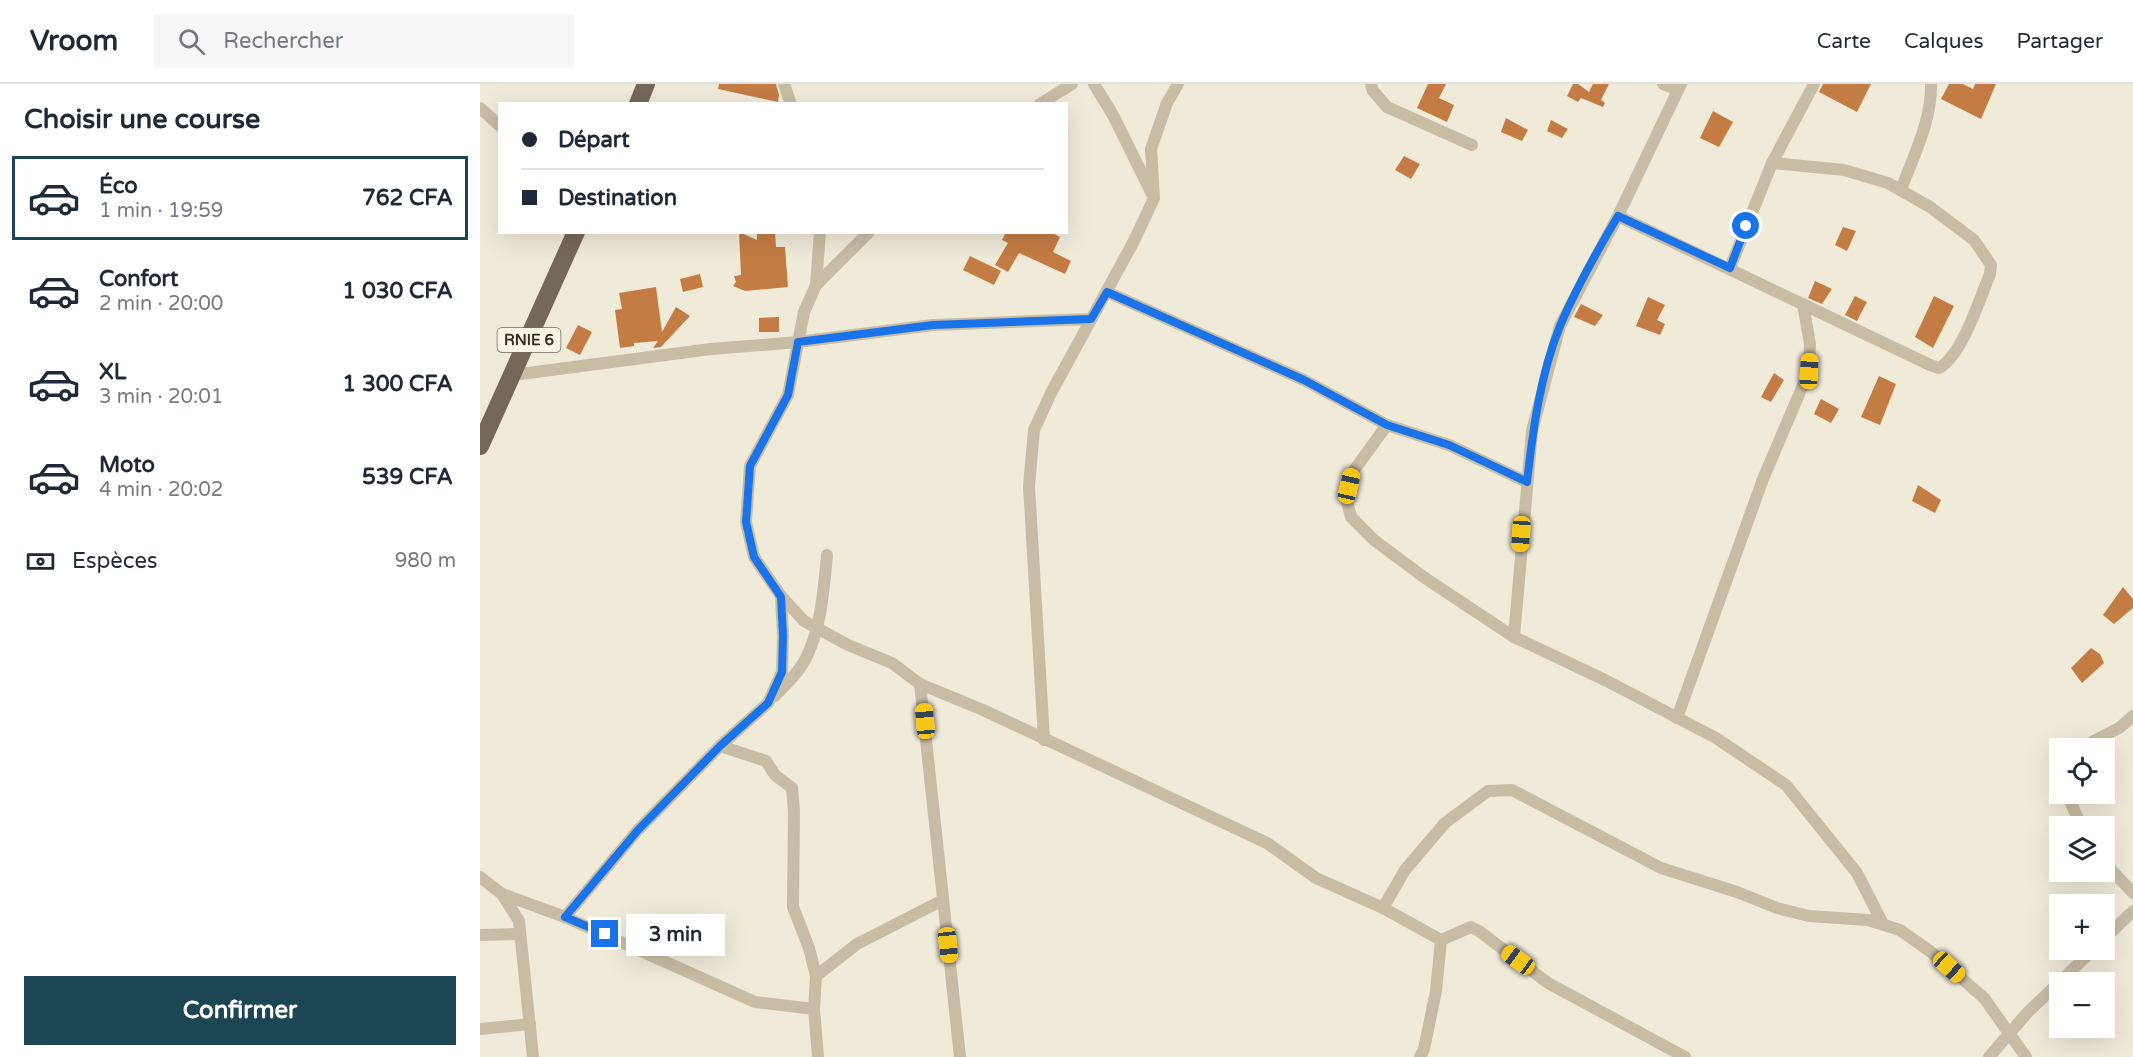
<!DOCTYPE html>
<html lang="fr">
<head>
<meta charset="utf-8">
<style>
  :root { --surface:#fff; --page:#f6f6f7; --text:#1f2937; --muted:#747a83; --line:#e0e1e3; --accent:#1d4654 }
  body { margin:0; font-family:"Varela Round",sans-serif; background:var(--page); color:var(--text); height:100vh; display:flex; flex-direction:column; font-size:22px; white-space:nowrap }
  * { box-sizing:border-box; margin:0 }
  p { font-size:20px; color:var(--muted) }
  .icon { flex:none; width:33px; height:33px; fill:none; stroke:currentColor; stroke-width:2; stroke-linecap:round; stroke-linejoin:round }
  .map { position:relative; flex:1; overflow:hidden }
  .drawer { display:flex; flex-direction:column; background:var(--surface); width:480px }
  .drawer>* { flex:none }
  .hud { position:absolute; left:18px; top:18px; width:570px; height:132px; border-radius:0px; box-shadow:0 6px 24px #0002; display:grid; align-content:center; height:132px; padding:0 24px; background:var(--surface) }
  .buttons { position:absolute; left:1569px; top:654px; display:grid; gap:12px }
  .buttons a { display:grid; place-items:center; width:66px; height:66px; border-radius:0px; background:var(--surface); box-shadow:0 6px 24px #0002; font-size:30px }
  .end { position:absolute; width:27px; height:27px; margin:-14px; border:8px solid #1a73e8; background:#fff; box-shadow:0 0 0 3px #fff }
  .from { border-radius:50% }
  .bubble { position:absolute; height:42px; border-radius:0px; background:var(--surface); box-shadow:0 6px 24px #0002; font-size:20px; font-weight:800; line-height:42px; text-align:center }
  .car { position:absolute; width:18px; height:36px; margin:-18px -9px; border-radius:8px; box-shadow:0 0 4px 2px #0007; background:linear-gradient(#f5c518 24%,#345 0 40%,#f5c518 0 76%,#345 0 86%,#f5c518 0) }
  .hud b { display:flex; align-items:center; gap:21px; height:57px; font-size:22px }
  .hud b+b { border-top:2px solid var(--line) }
  .hud i { width:15px; height:15px; background:var(--text) }
  ul { padding:0; list-style:none }
  li { display:flex; align-items:center; gap:18px; height:84px; margin:0 12px 9px; padding:0 12px; border:3px solid transparent; border-radius:0px }
  li div { flex:1 }
  li b { display:block; font-size:22px }
  li em { font-style:normal; font-weight:800 }
  li.current { border-color:var(--accent) }
  li>.icon { width:54px; height:54px; stroke-width:1.5 }
  h2 { padding:0 24px; font-size:27px; line-height:72px }
  .pay { display:flex; align-items:center; gap:15px; height:66px; padding:0 24px; font-size:22px }
  .pay p { margin-inline-start:auto }
  .primary-button { display:flex; gap:12px; margin-top:auto; padding:12px 24px }
  .primary-button a { flex:1; height:69px; border-radius:0px; background:var(--accent); color:#fff; font-size:24px; font-weight:800; line-height:69px; text-align:center }
  header { display:flex; align-items:center; gap:36px; box-sizing:border-box; height:84px; padding:0 30px; background:var(--surface); border-bottom:2px solid var(--line) }
  header strong { font-size:28px }
  nav { display:flex; gap:33px; margin-inline-start:auto; font-size:21px }
  .search { width:420px; height:54px; background:var(--page); display:flex; align-items:center; gap:15px; box-sizing:border-box; padding:0 21px; border-radius:0px; color:var(--muted); font-size:22px }
  main { display:flex; flex:1; min-height:0 }
  .map>svg:first-child { display:block }
  .building { fill:#c37c44 }
  .lines { fill:none; stroke-linecap:round; stroke-linejoin:round }
  .street { stroke:#c8bca5; stroke-width:12 }
  .primary { stroke:#766858; stroke-width:18 }
  .route { stroke:#1a73e8; stroke-width:8 }
  .labels { text-anchor:middle; stroke-width:5; stroke-linejoin:round; paint-order:stroke }
  .shield { fill:#f8f3e5; stroke:#6f685f; stroke-width:1.5 }
  .shield-label { font-size:15px; font-weight:bold; fill:#342d26 }
</style>
</head>
<body>
<header>
<strong>Vroom</strong>
<div class="search"><svg class="icon" aria-label="search" viewBox="0 0 24 24"><circle cx="10" cy="10" r="6"/><path d="M15 15l6 6"/></svg>Rechercher</div>
<nav><a>Carte</a><a>Calques</a><a>Partager</a></nav>
</header>
<main>
<section class="drawer">
<h2>Choisir une course</h2>
<ul>
<li class="current"><svg class="icon" aria-label="car" viewBox="0 0 24 24"><path d="M5 17H2v-5l4-1 3-4h7l3 4 3 1v5h-3M9 17h6M6 11h13"/><circle cx="7" cy="17" r="2"/><circle cx="17" cy="17" r="2"/></svg><div><b>Éco</b><p>1 min · 19:59</p></div><em>762 CFA</em></li>
<li><svg class="icon" aria-label="car" viewBox="0 0 24 24"><path d="M5 17H2v-5l4-1 3-4h7l3 4 3 1v5h-3M9 17h6M6 11h13"/><circle cx="7" cy="17" r="2"/><circle cx="17" cy="17" r="2"/></svg><div><b>Confort</b><p>2 min · 20:00</p></div><em>1 030 CFA</em></li>
<li><svg class="icon" aria-label="car" viewBox="0 0 24 24"><path d="M5 17H2v-5l4-1 3-4h7l3 4 3 1v5h-3M9 17h6M6 11h13"/><circle cx="7" cy="17" r="2"/><circle cx="17" cy="17" r="2"/></svg><div><b>XL</b><p>3 min · 20:01</p></div><em>1 300 CFA</em></li>
<li><svg class="icon" aria-label="car" viewBox="0 0 24 24"><path d="M5 17H2v-5l4-1 3-4h7l3 4 3 1v5h-3M9 17h6M6 11h13"/><circle cx="7" cy="17" r="2"/><circle cx="17" cy="17" r="2"/></svg><div><b>Moto</b><p>4 min · 20:02</p></div><em>539 CFA</em></li>
</ul>
<div class="pay"><svg class="icon" aria-label="cash" viewBox="0 0 24 24"><path d="M3 7h18v10H3z"/><circle cx="12" cy="12" r="2"/></svg>Espèces<p>980 m</p></div>
<div class="primary-button"><a>Confirmer</a></div>
</section>
<div class="map">
<svg width="1653" height="973" viewBox="0 0 1653 973">
  <rect width="100%" height="100%" fill="#f0ead9"/>
  <g class="building">
    <polygon points="239,0 296,0 299,11 298,18 238,5"/>
    <polygon points="948,0 966,0 959,14 974,21 967,38 937,24"/>
    <polygon points="1093,0 1098,0 1109,8 1113,0 1129,0 1121,16 1125,19 1123,23 1101,14 1098,18 1087,12"/>
    <polygon points="1343,0 1391,0 1377,28 1339,8"/>
    <polygon points="1469,0 1483,0 1493,5 1495,0 1516,0 1501,35 1461,15"/>
    <polygon points="1233,27 1253,38 1239,63 1220,54"/>
    <polygon points="1026,34 1048,46 1042,57 1021,48"/>
    <polygon points="1071,36 1088,45 1082,54 1067,47"/>
    <polygon points="924,72 940,80 931,95 915,86"/>
    <polygon points="1363,143 1376,147 1367,167 1355,161"/>
    <polygon points="259,148 277,156 277,148 295,148 296,163 305,163 308,203 265,207 253,202 256,198 254,192 261,191"/>
    <polygon points="526,148 570,148 580,153 573,168 591,177 585,190 539,169 528,188 515,181 528,159 522,156"/>
    <polygon points="490,172 521,187 514,201 483,186"/>
    <polygon points="220,190 223,203 203,208 200,195"/>
    <polygon points="1335,197 1352,205 1342,220 1328,214"/>
    <polygon points="176,203 182,248 196,223 210,232 181,263 173,264 178,257 154,259 154,262 140,264 135,226 142,225 139,209"/>
    <polygon points="1375,212 1387,218 1377,237 1365,231"/>
    <polygon points="1454,212 1474,222 1453,264 1435,253"/>
    <polygon points="1168,213 1185,221 1177,236 1185,240 1180,251 1156,242"/>
    <polygon points="1101,220 1123,231 1115,242 1094,233"/>
    <polygon points="299,233 299,248 279,248 279,234"/>
    <polygon points="98,241 112,248 100,271 86,264"/>
    <polygon points="1294,289 1304,296 1291,318 1281,313"/>
    <polygon points="1399,292 1416,300 1400,341 1381,333"/>
    <polygon points="1341,315 1359,325 1351,339 1334,330"/>
    <polygon points="1438,401 1461,416 1455,429 1432,417"/>
    <polygon points="1643,503 1653,515 1653,524 1634,540 1623,531"/>
    <polygon points="1611,564 1620,570 1624,579 1602,599 1591,584"/>
  </g>
  <g class="lines">
    <g class="street">
      <polyline points="304,0 311,20"/>
      <polyline points="614,0 633,31 671,108"/>
      <polyline points="891,0 893,7 907,23 992,61"/>
      <polyline points="1183,0 1198,6"/>
      <polyline points="560,20 592,0"/>
      <polyline points="0,24 20,42"/>
      <path d="M1421 106C1433 73 1452 36 1451 0"/>
      <path d="M1138 132 1450 281 1459 284C1482 272 1500 214 1510 190L1511 181 1494 156 1450 123 1408 99 1364 86 1292 79"/>
      <polyline points="1250,184 1292,79 1334,0"/>
      <polyline points="336,201 389,148"/>
      <polyline points="627,208 824,296 907,341 969,361 1047,398"/>
      <polyline points="33,291 231,265 318,258 453,241 611,235"/>
      <polyline points="907,341 872,389 866,414 871,433 894,456 945,494 1034,553 1127,597 1236,654 1306,701 1377,789 1403,840"/>
      <polyline points="301,512 324,537 368,561 412,579 440,600 503,626 787,759 836,794 903,824 961,856 991,843 999,847 1068,899 1205,973"/>
      <polyline points="1034,553 1052,347 1080,242 1138,132 1201,0"/>
      <polyline points="440,600 480,973"/>
      <path d="M295 612C303 603 313 594 320 584 340 556 344 505 347 471"/>
      <polyline points="1197,634 1283,395 1329,287 1330,260 1323,220"/>
      <polyline points="564,656 549,402 554,346 572,307 654,157 674,114 671,65 687,19 698,0"/>
      <polyline points="240,662 286,677 295,691 312,704 314,727 313,823 329,864 336,892"/>
      <polyline points="1600,664 1639,644 1653,632"/>
      <polyline points="1587,710 1601,742"/>
      <polyline points="1624,778 1653,809"/>
      <polyline points="0,793 22,810 39,837 53,973"/>
      <polyline points="22,810 85,833 158,746 240,662 288,619 302,588 303,552 301,512 274,473 266,438 270,382 308,311 324,228 336,201 340,148"/>
      <polyline points="903,824 925,786 965,739 1008,707 1032,706 1181,784 1257,808 1297,824 1329,832 1388,836 1420,846 1451,868 1504,914 1546,973"/>
      <polyline points="85,833 275,918 334,925"/>
      <polyline points="0,851 40,850"/>
      <polyline points="1624,855 1653,827"/>
      <polyline points="0,945 50,940"/>
      <polyline points="338,973 334,925 336,892 377,860 463,816"/>
      <polyline points="940,973 944,965 956,907 961,856"/>
      <polyline points="1509,973 1548,928 1613,866"/>
    </g>
    <g class="primary">
      <polyline points="158,20 166,0"/>
      <polyline points="0,362 96,148"/>
    </g>
  </g>
  <g class="lines">
    <path class="route" d="M125 850 85 833 158 746 240 662 288 619 302 588 303 552 301 513 274 473 266 438 270 382 308 311 318 258 453 241 611 235 627 208 824 296 907 341 969 361 1047 398C1053 346 1060 291 1080 242 1096 204 1117 167 1138 132L1250 184 1266 142"/>
  </g>
  <g class="labels">
    <rect class="shield" x="17.5" y="244" width="63" height="24" rx="4.5"/>
    <g class="shield-label">
      <text x="49" y="261">RNIE 6</text>
    </g>
  </g>
</svg>
<div class="buttons">
<a><svg class="icon" aria-label="locate" viewBox="0 0 24 24"><circle cx="12" cy="12" r="6"/><path d="M12 2v4M12 18v4M2 12h4M18 12h4"/></svg></a>
<a><svg class="icon" aria-label="layers" viewBox="0 0 24 24"><path d="M12 4l9 5-9 5-9-5zM3 14l9 5 9-5"/></svg></a>
<a>+</a>
<a>−</a>
</div>
<i class="end from" style="left:1266px;top:142px"></i>
<i class="end" style="left:125px;top:850px"></i>
<div class="bubble" style="left:146px;top:830px;width:99px">3 min</div>
<i class="car" style="left:1329px;top:287px;rotate:3deg"></i>
<i class="car" style="left:869px;top:402px;rotate:13deg"></i>
<i class="car" style="left:1041px;top:450px;rotate:184deg"></i>
<i class="car" style="left:445px;top:637px;rotate:355deg"></i>
<i class="car" style="left:468px;top:861px;rotate:174deg"></i>
<i class="car" style="left:1038px;top:876px;rotate:306deg"></i>
<i class="car" style="left:1469px;top:883px;rotate:132deg"></i>
<div class="hud">
<b><i class="from"></i>Départ</b>
<b><i></i>Destination</b>
</div>
</div>
</main>
</body>
</html>
